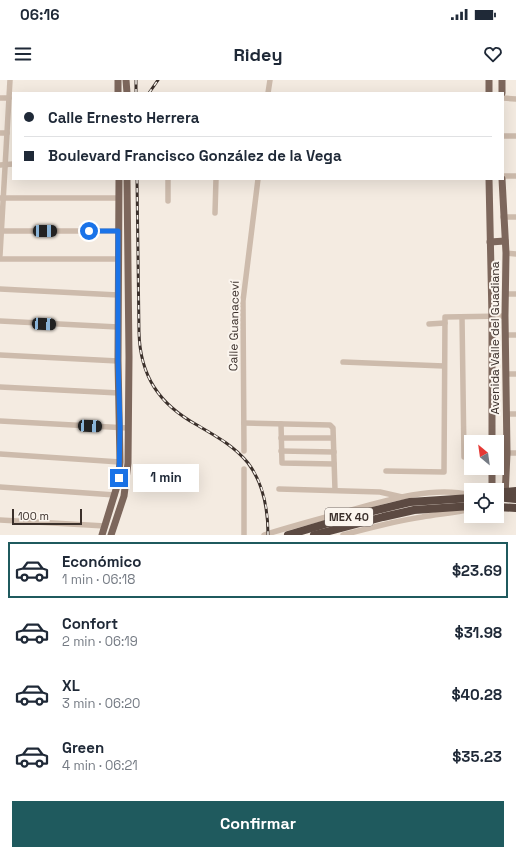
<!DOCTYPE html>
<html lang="es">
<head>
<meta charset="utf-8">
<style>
  :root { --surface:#fff; --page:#f6f6f7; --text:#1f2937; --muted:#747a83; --line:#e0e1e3; --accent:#1f5a5e }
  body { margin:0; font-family:"Space Grotesk",sans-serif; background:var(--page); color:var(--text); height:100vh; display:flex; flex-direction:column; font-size:15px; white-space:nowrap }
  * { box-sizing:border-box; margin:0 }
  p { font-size:13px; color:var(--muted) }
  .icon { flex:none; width:22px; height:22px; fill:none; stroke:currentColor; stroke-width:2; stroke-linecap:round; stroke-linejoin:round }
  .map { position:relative; height:455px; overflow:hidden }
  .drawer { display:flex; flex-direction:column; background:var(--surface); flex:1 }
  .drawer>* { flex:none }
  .guide { position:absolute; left:12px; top:12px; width:492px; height:88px; border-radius:0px; box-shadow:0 4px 16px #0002; display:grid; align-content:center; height:88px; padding:0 12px; background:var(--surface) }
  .needle { width:26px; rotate:331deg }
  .fabs { position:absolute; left:464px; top:355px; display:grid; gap:8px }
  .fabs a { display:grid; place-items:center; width:40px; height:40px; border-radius:0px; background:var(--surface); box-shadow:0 4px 16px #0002; font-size:20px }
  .scale { position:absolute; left:12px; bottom:10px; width:70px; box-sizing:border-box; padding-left:4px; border:2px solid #3b302b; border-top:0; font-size:11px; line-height:14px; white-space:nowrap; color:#3b302b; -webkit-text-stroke:3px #fbf5ee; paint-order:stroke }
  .end { position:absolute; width:18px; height:18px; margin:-9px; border:5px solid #1a73e8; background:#fff; box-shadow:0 0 0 2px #fff }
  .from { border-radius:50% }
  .bubble { position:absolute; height:28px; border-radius:0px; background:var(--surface); box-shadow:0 4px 16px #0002; font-size:13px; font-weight:600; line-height:28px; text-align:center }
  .car { position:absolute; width:12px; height:24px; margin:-12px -6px; border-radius:5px; box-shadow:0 0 3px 1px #0007; background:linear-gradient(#222 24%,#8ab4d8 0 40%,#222 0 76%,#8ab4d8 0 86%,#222 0) }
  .guide b { display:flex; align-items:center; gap:14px; height:38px; font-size:15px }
  .guide b+b { border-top:1px solid var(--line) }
  .guide i { width:10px; height:10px; background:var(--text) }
  ul { padding:7px 0 0; list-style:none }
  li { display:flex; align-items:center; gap:12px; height:56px; margin:0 8px 6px; padding:0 4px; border:2px solid transparent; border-radius:0px }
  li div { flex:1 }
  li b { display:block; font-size:15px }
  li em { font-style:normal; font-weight:600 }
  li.current { border-color:var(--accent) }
  li>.icon { width:36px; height:36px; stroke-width:1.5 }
  .primary-button { display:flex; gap:8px; margin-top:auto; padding:8px 12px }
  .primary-button a { flex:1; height:46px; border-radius:0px; background:var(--accent); color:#fff; font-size:16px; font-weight:600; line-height:46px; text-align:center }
  .status { display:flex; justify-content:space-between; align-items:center; height:28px; padding:0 20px; background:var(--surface); direction:ltr }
  .status svg { height:11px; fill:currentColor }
  header { display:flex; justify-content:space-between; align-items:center; height:52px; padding:0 12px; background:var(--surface); font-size:18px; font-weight:600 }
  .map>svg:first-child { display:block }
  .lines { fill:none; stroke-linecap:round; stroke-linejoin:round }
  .minor { stroke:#cdbbac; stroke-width:5.5 }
  .major { stroke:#7d675c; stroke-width:7 }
  .highway { stroke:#5c4a42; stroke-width:8 }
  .rail-casing { stroke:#3b302b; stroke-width:3 }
  .rail { stroke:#fbf5ee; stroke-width:1.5; stroke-dasharray:4.5; stroke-linecap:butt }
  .route { stroke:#1a73e8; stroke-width:5 }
  .labels { text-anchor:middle; stroke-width:4; stroke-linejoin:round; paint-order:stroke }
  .shield { fill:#fbf5ee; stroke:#756b66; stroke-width:1 }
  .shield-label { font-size:11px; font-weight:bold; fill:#3b302b }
  .street-label { font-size:12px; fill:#3b302b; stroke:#fbf5ee }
</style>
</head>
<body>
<div class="status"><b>06:16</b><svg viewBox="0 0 49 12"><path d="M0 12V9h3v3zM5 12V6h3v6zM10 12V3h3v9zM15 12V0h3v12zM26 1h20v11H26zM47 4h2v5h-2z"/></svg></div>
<header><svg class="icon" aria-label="menu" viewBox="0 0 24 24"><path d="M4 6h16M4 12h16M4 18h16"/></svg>Ridey<svg class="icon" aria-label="heart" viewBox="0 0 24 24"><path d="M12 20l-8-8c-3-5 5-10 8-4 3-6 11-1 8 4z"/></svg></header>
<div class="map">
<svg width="516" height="455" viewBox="0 0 516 455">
  <rect width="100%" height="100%" fill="#f4ebe1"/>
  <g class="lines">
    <g class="minor">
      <polyline points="268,13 270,0"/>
      <polyline points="0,18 9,18"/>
      <polyline points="503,18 516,19"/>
      <polyline points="0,53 7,53"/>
      <polyline points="503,56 516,56"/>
      <polyline points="0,85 13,84"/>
      <polyline points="503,96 516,96"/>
      <polyline points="0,118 119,118"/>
      <polyline points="168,121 168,99"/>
      <polyline points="215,133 216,99"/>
      <polyline points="503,137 516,137"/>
      <polyline points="0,151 118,151"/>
      <polyline points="506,173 516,174"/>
      <polyline points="0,175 10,0"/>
      <polyline points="0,179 118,179"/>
      <polyline points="0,209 118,215"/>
      <polyline points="506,214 516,214"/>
      <polyline points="462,237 464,377"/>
      <polyline points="0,241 118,247"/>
      <polyline points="429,244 445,243"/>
      <polyline points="505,255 516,255"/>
      <polyline points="0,275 118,281"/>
      <polyline points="343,282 444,286"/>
      <polyline points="506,294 516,294"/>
      <polyline points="0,307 119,313"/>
      <polyline points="507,334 516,334"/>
      <polyline points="0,341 128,348"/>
      <polyline points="244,343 330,345 333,348 335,410"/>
      <polyline points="281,344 282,383 334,384"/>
      <polyline points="281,358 333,358"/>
      <polyline points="244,371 243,221 258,99"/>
      <polyline points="281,371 334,372"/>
      <polyline points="507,373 516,373"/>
      <polyline points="0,374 120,382"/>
      <polyline points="386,391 444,392 445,237 505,236"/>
      <polyline points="0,407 115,415"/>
      <polyline points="279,409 380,412 402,417"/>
      <polyline points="0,440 105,446"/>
      <polyline points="244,455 244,389"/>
      <path d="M264 455C289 447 315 440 341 433 380 422 431 405 471 415"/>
      <path d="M343 455C369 448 395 441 422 437 438 434 455 433 471 429"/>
    </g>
    <g class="major">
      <polyline points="118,0 118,13"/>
      <polyline points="126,0 127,13"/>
      <polyline points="489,13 489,0"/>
      <polyline points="502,13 502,0"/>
      <polyline points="489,99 492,237 492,362"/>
      <polyline points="502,99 506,173 505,236 507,373 505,417"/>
      <polyline points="490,162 505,161"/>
      <polyline points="492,388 492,410"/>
      <polyline points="102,455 118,403 120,382 118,281 119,99"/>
      <polyline points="111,455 124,416 128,383 129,277 127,99"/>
    </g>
    <g class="highway">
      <polyline points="497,415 505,412 516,411"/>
      <polyline points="497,417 516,419"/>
      <polyline points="497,427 516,428"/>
      <polyline points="288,455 352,436 410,422 471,418"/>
      <polyline points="314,455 383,437 414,430 471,426"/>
    </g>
    <g class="rail-casing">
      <g id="rail">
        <polyline points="136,0 136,13"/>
        <polyline points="149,13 158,0"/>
        <path d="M137 99 139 252C140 296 159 324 197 345 216 356 234 366 248 383 264 404 268 429 268 455"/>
      </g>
    </g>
    <use href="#rail" class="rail"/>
  </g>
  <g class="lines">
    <polyline class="route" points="89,151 118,151 118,281 120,347 119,398"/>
  </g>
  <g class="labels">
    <rect class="shield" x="325" y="428" width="48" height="18" rx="3"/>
    <g class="shield-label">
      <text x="349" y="441">MEX 40</text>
    </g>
    <g class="street-label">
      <text transform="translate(234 246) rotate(-89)" y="4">Calle Guanaceví</text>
      <text transform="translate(495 258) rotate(-90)" y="4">Avenida Valle del Guadiana</text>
    </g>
  </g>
</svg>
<div class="fabs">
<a><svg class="needle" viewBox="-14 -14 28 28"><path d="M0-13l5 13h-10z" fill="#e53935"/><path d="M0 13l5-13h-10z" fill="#747a83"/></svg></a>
<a><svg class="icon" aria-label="locate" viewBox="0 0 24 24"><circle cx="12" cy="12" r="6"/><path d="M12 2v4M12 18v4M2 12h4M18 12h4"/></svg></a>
</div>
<div class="scale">100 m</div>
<i class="end from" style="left:89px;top:151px"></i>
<i class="end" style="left:119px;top:398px"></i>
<div class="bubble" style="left:133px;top:384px;width:66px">1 min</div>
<i class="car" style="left:45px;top:151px;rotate:90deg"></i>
<i class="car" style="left:44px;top:244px;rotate:93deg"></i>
<i class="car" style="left:90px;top:346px;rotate:93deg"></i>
<div class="guide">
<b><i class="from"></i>Calle Ernesto Herrera</b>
<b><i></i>Boulevard Francisco González de la Vega</b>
</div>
</div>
<section class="drawer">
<ul>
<li class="current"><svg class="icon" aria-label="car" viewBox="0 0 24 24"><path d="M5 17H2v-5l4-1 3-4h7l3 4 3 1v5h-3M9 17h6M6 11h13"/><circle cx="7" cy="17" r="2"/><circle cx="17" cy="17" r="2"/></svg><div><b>Económico</b><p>1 min · 06:18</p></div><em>$23.69</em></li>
<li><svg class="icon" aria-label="car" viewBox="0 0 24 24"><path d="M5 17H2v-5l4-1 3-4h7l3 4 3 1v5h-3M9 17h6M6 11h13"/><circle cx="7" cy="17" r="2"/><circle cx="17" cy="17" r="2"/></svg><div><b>Confort</b><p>2 min · 06:19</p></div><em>$31.98</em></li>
<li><svg class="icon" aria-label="car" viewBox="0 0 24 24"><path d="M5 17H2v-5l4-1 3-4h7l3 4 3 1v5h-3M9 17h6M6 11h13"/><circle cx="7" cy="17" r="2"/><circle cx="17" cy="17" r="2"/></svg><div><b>XL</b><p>3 min · 06:20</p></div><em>$40.28</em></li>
<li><svg class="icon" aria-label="car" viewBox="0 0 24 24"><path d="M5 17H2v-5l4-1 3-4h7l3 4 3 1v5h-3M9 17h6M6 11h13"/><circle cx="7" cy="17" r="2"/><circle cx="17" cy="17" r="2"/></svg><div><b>Green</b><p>4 min · 06:21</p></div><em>$35.23</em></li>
</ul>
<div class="primary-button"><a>Confirmar</a></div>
</section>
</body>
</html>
